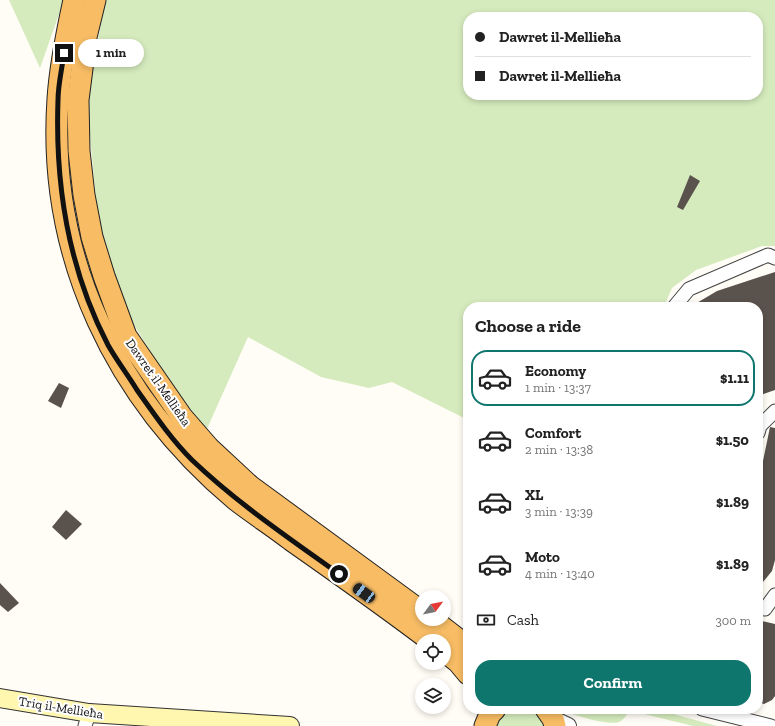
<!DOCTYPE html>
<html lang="en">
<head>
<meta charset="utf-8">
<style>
  :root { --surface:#fff; --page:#f6f6f6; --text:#222; --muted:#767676; --line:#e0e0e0; --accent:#0f766e }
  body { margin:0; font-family:"Zilla Slab",serif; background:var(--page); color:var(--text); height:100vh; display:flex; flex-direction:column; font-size:15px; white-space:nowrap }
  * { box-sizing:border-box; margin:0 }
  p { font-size:13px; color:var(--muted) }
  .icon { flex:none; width:22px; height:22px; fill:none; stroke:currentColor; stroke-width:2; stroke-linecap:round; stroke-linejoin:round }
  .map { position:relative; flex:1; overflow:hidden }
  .drawer { position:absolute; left:463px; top:302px; width:300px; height:412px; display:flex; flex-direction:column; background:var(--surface); border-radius:16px; box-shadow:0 2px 6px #0003 }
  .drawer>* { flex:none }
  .hud { position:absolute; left:463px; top:12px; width:300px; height:88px; border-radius:16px; box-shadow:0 2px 6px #0003; display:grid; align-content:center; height:88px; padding:0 12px; background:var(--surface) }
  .needle { width:26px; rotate:58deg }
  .controls { position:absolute; left:415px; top:590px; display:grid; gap:8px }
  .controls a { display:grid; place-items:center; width:36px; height:36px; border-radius:50%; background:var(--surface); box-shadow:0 2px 6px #0003; font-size:20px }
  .end { position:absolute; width:18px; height:18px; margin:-9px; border:5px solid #111; background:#fff; box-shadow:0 0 0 2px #fff }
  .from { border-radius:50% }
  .bubble { position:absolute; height:28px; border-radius:14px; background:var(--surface); box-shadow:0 2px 6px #0003; font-size:13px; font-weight:800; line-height:28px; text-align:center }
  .car { position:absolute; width:12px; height:24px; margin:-12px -6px; border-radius:5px; box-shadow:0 0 3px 1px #0007; background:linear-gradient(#222 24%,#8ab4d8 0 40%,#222 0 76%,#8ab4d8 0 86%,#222 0) }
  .hud b { display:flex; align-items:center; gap:14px; height:38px; font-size:15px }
  .hud b+b { border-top:1px solid var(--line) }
  .hud i { width:10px; height:10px; background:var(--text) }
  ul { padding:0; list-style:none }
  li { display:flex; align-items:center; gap:12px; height:56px; margin:0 8px 6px; padding:0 4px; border:2px solid transparent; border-radius:16px }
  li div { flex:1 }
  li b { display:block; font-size:15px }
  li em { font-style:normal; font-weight:800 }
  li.on { border-color:var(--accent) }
  li>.icon { width:36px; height:36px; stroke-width:1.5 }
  h2 { padding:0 12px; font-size:18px; line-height:48px }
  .pay { display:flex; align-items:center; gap:10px; height:44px; padding:0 12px; font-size:15px }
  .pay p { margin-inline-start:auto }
  .primary-button { display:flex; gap:8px; margin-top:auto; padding:8px 12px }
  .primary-button a { flex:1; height:46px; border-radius:16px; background:var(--accent); color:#fff; font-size:16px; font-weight:800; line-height:46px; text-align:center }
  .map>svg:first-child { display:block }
  .green { fill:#d5ebbd; fill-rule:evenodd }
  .building { fill:#5a524d }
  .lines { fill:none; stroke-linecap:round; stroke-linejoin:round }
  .minor-casing { stroke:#444; stroke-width:15 }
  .tertiary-casing { stroke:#444; stroke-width:18 }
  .secondary-casing { stroke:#333; stroke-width:20 }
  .trunk-casing { stroke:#222; stroke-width:23 }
  .minor { stroke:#fff; stroke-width:13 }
  .tertiary { stroke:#fff; stroke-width:16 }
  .secondary { stroke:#fff6b0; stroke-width:18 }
  .trunk { stroke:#f7bc64; stroke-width:21 }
  .route { stroke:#111; stroke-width:5 }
  .labels { text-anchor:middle; stroke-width:4; stroke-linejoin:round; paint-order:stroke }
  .street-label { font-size:13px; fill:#111; stroke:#fff }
</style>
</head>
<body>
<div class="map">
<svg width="775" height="726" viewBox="0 0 775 726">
  <rect width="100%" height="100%" fill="#fffdf5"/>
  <g class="green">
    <polygon points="9,0 64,0 40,68"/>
    <path d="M105 0H775V246H762L696 270 672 288 664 307H468V420L392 382 369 388 321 377 248 337 206 431 172 387 125 310 97 213 87 102ZM468 17H758V95H468Z"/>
    <path d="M507 709C523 709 539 708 544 726H491L503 710Z"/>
    <path d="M563 709H630V710C627 714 624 720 619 722 607 726 576 715 562 711Z"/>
    <polygon points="636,709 655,709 717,726 693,726 636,712"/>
  </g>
  <g class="building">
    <polygon points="690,175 700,181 683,210 677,207"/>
    <polygon points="775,272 775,390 758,396 758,307 690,307 717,291"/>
    <polygon points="59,383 69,388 61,408 48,401"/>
    <polygon points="770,427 775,428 775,560 772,571 758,588 758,485"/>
    <polygon points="66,510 82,524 66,540 52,527"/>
    <polygon points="0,583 19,603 8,612 0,605"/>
    <polygon points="758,620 775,624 775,696 772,700 764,704 758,702"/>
  </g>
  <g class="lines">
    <g class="minor-casing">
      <g id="minor">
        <polyline points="674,307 689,289 768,255 775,258"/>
        <polyline points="758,433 760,426 775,411"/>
        <polyline points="758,607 765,609 775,595"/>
        <polyline points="702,709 771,726"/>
        <polyline points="85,726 89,713"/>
      </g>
    </g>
    <g class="tertiary-casing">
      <polyline id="tertiary" points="553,719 568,726"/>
    </g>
    <g class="secondary-casing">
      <polyline id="secondary" points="0,698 89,713 290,726"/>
    </g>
    <g class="trunk-casing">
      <g id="trunk">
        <path d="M74 0C67 32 60 66 58 99 47 257 116 399 236 500 254 514 273 526 291 540 338 573 385 606 431 641"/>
        <polyline points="95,0 86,37 78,100 79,151 84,195 92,237 104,276 126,336 182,417 209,448 250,486 422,612"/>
        <polyline points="432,619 468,647"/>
        <polyline points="444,651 458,662 468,674"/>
        <polyline points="546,709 553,719 555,726"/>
        <polyline points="485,726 490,714 495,709"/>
      </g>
    </g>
    <use href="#minor" class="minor"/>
    <use href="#tertiary" class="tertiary"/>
    <use href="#secondary" class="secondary"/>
    <use href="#trunk" class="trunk"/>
  </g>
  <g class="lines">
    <path class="route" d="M64 53C62 69 58 85 58 100 55 184 69 270 108 345 117 361 128 375 137 390 154 414 171 439 192 460 237 503 289 538 339 574"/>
  </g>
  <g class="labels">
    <g class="street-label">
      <text transform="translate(159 382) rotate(55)" y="5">Dawret il-Mellieħa</text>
      <text transform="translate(61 707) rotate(9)" y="5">Triq il-Mellieħa</text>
    </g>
  </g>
</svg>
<div class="controls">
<a><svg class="needle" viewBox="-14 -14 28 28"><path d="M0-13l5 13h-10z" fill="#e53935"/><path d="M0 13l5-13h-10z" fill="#767676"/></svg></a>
<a><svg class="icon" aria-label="locate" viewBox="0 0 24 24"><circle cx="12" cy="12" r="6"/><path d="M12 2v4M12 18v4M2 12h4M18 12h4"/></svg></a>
<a><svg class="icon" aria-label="layers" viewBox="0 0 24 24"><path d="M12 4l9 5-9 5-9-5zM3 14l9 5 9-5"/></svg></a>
</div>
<i class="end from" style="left:339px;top:574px"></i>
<i class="end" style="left:64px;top:53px"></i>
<div class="bubble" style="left:78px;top:39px;width:66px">1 min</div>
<i class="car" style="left:364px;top:593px;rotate:306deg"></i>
<div class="hud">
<b><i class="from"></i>Dawret il-Mellieħa</b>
<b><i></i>Dawret il-Mellieħa</b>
</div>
<section class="drawer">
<h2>Choose a ride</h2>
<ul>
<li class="on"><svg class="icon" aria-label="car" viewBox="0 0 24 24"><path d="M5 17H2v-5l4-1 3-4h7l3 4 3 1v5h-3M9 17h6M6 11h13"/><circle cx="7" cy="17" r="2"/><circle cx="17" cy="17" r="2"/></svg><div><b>Economy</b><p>1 min · 13:37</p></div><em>$1.11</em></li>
<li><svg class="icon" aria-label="car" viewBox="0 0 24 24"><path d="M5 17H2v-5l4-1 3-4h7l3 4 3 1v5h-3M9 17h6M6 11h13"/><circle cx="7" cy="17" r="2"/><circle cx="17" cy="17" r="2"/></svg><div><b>Comfort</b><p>2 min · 13:38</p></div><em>$1.50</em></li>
<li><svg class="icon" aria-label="car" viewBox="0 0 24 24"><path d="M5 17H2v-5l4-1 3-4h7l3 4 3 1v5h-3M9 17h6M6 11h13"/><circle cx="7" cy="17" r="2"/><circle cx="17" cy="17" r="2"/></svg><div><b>XL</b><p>3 min · 13:39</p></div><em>$1.89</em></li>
<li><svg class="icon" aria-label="car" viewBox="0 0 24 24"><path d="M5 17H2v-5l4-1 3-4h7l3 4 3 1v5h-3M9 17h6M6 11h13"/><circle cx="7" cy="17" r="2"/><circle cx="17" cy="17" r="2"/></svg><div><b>Moto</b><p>4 min · 13:40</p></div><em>$1.89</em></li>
</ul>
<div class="pay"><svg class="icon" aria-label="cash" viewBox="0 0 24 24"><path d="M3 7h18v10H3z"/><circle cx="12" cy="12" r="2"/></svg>Cash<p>300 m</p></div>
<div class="primary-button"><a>Confirm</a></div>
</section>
</div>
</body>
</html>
